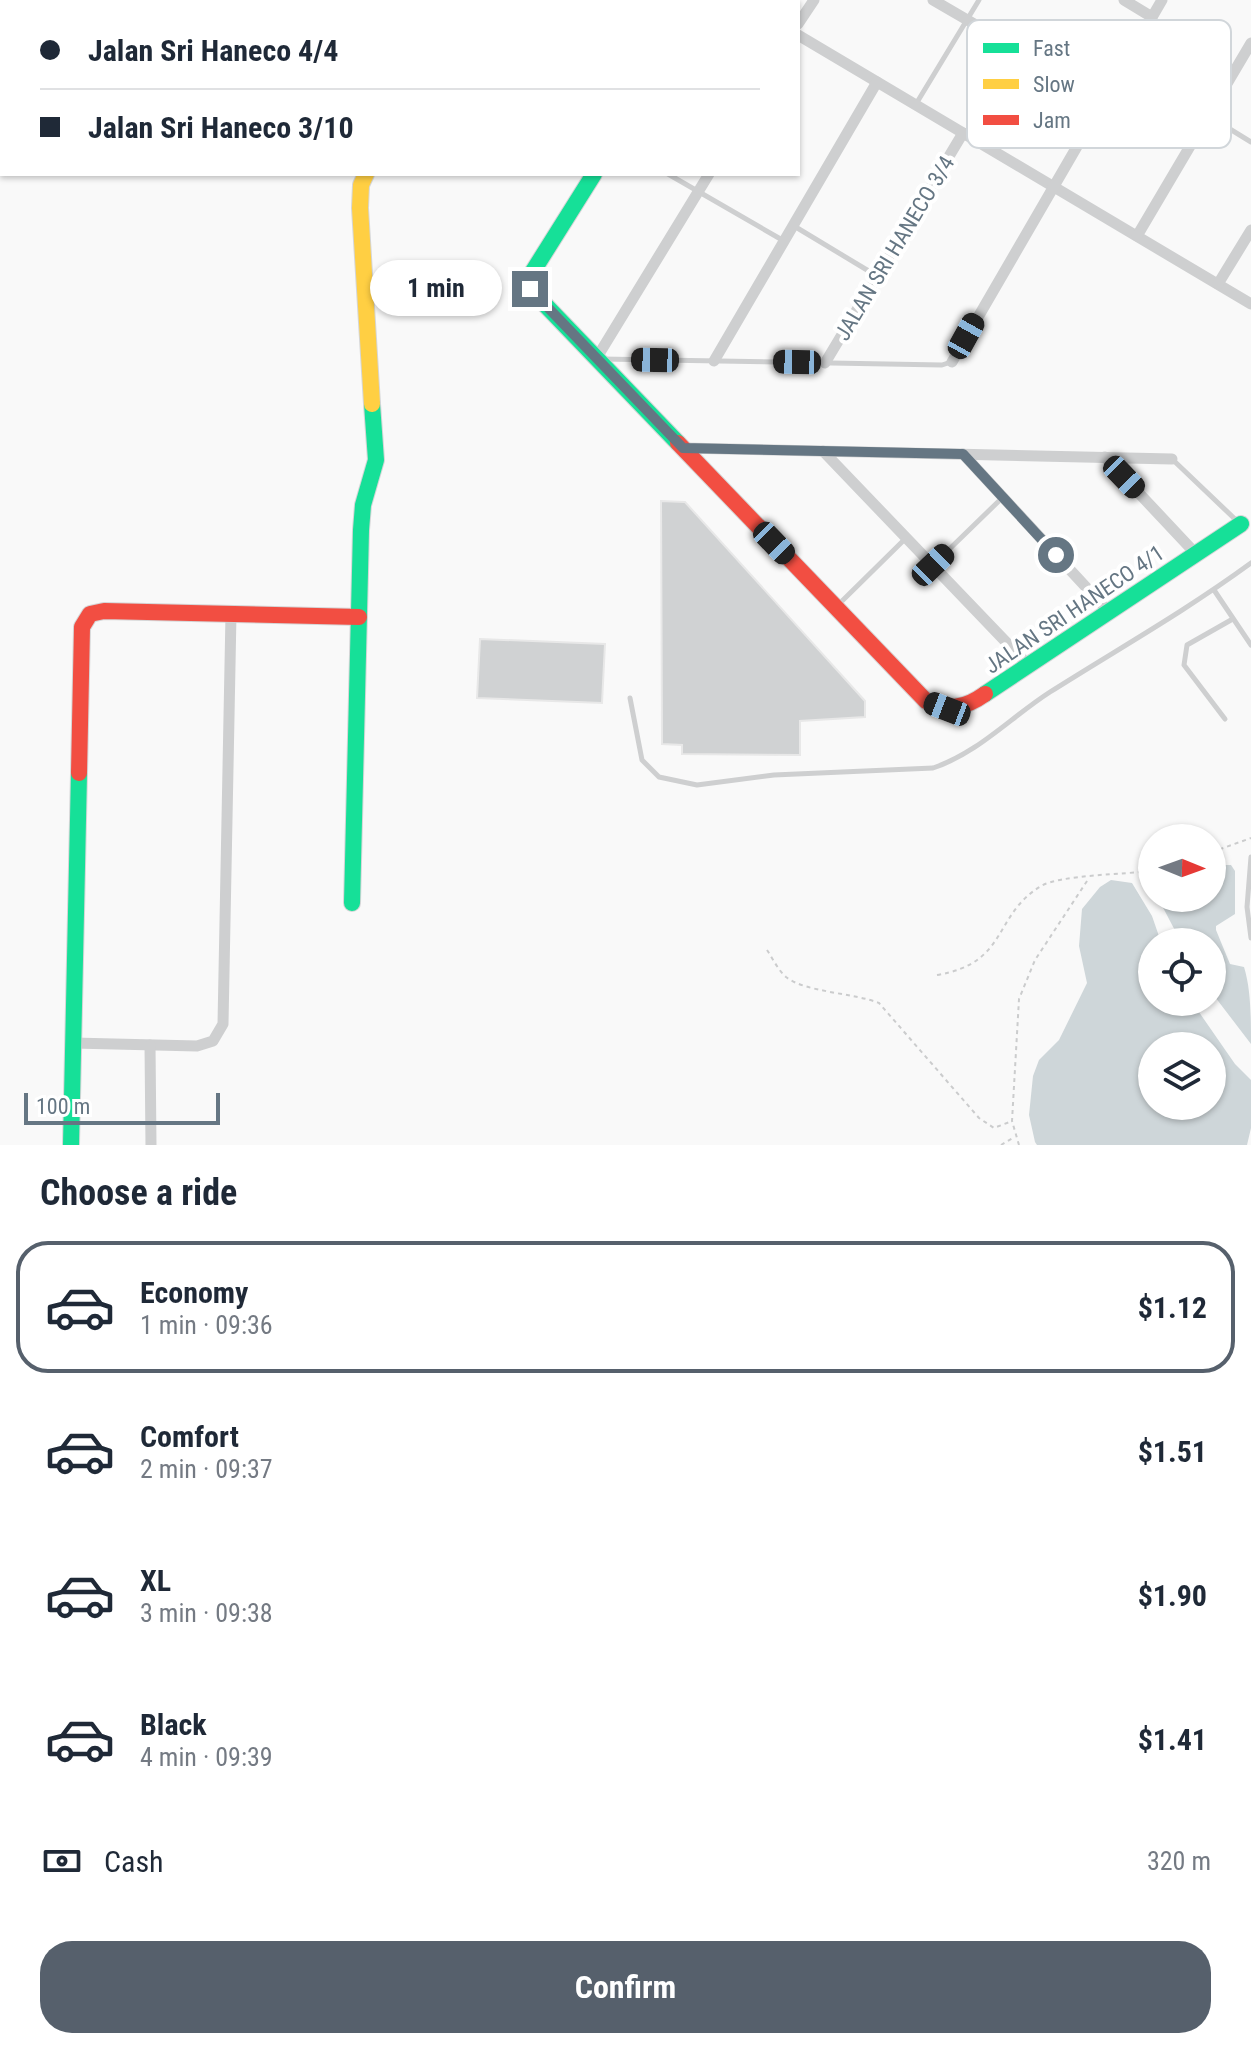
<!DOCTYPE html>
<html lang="en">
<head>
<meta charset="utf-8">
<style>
  :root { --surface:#fff; --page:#f2f2f3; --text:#1f2937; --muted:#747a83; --line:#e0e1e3; --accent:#56606c }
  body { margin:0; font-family:"Roboto Condensed",sans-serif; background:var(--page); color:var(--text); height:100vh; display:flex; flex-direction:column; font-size:30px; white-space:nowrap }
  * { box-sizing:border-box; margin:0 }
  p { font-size:26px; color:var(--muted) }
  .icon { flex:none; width:44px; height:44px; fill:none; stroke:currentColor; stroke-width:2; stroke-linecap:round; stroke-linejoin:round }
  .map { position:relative; height:1145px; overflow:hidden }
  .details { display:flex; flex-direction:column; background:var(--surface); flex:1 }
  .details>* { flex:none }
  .top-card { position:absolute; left:0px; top:0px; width:800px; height:176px; box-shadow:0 2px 6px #0004; display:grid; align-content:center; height:176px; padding:0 40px; background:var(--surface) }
  .needle { width:52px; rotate:91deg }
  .tools { position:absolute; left:1138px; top:824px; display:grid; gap:16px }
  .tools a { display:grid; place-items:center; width:88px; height:88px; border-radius:50%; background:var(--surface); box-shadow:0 2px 6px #0004; font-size:40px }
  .scale { position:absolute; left:24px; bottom:20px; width:196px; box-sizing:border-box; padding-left:8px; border:4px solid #657683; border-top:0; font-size:22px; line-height:28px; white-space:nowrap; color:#657683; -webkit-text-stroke:6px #fff; paint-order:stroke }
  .end { position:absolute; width:36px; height:36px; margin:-18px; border:10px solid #657683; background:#fff; box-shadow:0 0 0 4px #fff }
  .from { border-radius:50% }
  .bubble { position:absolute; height:56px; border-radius:28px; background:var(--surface); box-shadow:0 2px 6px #0004; font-size:26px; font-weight:700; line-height:56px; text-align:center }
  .car { position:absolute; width:24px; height:48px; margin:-24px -12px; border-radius:10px; box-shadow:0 0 6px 2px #0007; background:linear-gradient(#222 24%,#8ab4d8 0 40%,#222 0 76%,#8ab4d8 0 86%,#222 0) }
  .top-card b { display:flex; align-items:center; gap:28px; height:76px; font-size:30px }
  .top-card b+b { border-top:2px solid var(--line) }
  .top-card i { width:20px; height:20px; background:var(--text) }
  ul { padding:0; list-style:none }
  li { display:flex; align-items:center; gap:24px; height:132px; margin:0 16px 12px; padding:0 24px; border:4px solid transparent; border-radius:32px }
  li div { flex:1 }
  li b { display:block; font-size:30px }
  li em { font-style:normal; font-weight:700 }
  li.active { border-color:var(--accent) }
  li>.icon { width:72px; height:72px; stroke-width:1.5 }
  h2 { padding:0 40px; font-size:36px; line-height:96px }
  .pay { display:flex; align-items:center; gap:20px; height:88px; padding:0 40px; font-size:30px }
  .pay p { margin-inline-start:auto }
  .action { display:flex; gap:16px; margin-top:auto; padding:16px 40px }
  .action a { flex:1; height:92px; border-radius:32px; background:var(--accent); color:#fff; font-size:32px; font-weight:700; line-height:92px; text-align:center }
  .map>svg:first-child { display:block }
  .water { fill:#ced6d9; fill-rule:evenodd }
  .building { fill:#d0d2d3; stroke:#e8e8e8; stroke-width:2 }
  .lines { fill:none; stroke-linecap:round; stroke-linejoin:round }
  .fast-casing { stroke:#d5d6d7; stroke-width:18 }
  .slow-casing { stroke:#d5d6d7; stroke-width:18 }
  .jam-casing { stroke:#d5d6d7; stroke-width:18 }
  .path { stroke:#cbcccd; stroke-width:2; stroke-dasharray:4 4; stroke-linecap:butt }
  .lane { stroke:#cecfd0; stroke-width:5 }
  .street { stroke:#cecfd0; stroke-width:11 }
  .fast { stroke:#16e098; stroke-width:16 }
  .slow { stroke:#ffcf43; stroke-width:16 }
  .jam { stroke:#f24e42; stroke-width:16 }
  .route { stroke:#657683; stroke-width:10 }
  .labels { text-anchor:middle; stroke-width:8; stroke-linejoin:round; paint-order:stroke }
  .street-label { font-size:22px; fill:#657683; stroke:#fff }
  .key { fill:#fff; stroke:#d1d6da; stroke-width:2 }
  .key-label { font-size:22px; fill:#657683 }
</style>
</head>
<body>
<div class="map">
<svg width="1251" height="1145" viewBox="0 0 1251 1145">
  <rect width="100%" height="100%" fill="#f9f9f9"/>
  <g class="water">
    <path d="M1224 865H1231L1235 871V914L1216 926V930L1230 964 1244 967C1251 989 1251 1019 1251 1044L1212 993V942H1181L1158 898H1212V869Z"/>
    <path d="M1111 880 1132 883 1152 916 1161 942H1152V1002H1192L1235 1064 1251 1080V1128L1247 1145H1037L1035 1142 1029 1115 1033 1076 1039 1060 1059 1040 1087 983 1079 946 1082 909 1100 887ZM1152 1046H1212V1106H1152Z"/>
  </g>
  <g class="building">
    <polygon points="661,501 685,502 865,701 865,717 800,721 800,755 682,754 682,745 662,744"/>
    <polygon points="480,639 605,644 602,703 477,698"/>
  </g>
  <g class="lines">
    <g class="fast-casing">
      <g id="fast">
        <polyline points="594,174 530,276 530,289 678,443"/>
        <polyline points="985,694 1241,524"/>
        <polyline points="352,903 361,530 363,505 376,460 372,404"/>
        <polyline points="71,1145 79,773"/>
      </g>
    </g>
    <g class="slow-casing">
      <polyline id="slow" points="366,174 361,185 360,208 372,404"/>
    </g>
    <g class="jam-casing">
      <g id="jam">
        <path d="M678 443 926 701C950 710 964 709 985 694"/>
        <polyline points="79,773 82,627 90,614 104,611 359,617"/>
      </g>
    </g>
    <g class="path">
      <polyline points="1212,852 1251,838"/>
      <path d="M767 950C773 959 778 970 786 977 804 992 854 993 879 1003L979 1118 994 1128 1012 1121"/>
      <path d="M937 975C1009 963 992 916 1041 886 1059 875 1128 874 1152 871"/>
      <polyline points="1001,1145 1013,1138"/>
      <polyline points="1019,1145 1012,1121 1019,999 1035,960 1089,878"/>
    </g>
    <g class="lane">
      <polyline points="1126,65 1251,142"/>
      <polyline points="916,104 979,0"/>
      <polyline points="668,174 784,241"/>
      <polyline points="794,226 877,276"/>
      <polyline points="602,359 942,365 951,362"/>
      <polyline points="1172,459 1237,521"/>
      <polyline points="933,565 1003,497"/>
      <polyline points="1214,590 1251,645"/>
      <polyline points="839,604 906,538"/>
      <path d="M630 698 642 760 659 777 697 785 774 775 933 768C978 753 1011 717 1050 692 1118 649 1187 610 1251 563"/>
      <polyline points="1225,719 1184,665 1187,645 1231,620"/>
      <polyline points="1251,857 1247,907 1251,938"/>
    </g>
    <g class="street">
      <polyline points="933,0 1103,99"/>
      <polyline points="1124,0 1152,17"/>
      <polyline points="767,2 770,0"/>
      <polyline points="798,24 814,0"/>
      <polyline points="798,35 1251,304"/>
      <polyline points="1137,236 1251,43"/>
      <polyline points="1218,284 1251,230"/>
      <polyline points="596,359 709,174"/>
      <polyline points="714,361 877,82"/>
      <polyline points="952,362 1162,0"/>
      <polyline points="825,363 963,133"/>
      <polyline points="683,448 1172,459"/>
      <polyline points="823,451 1028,665"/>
      <polyline points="963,454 1109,612"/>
      <polyline points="1105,457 1196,554"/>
      <polyline points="73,1043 197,1046 213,1041 223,1024 231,614"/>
      <polyline points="150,1045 151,1145"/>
    </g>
    <use href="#fast" class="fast"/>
    <use href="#slow" class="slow"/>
    <use href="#jam" class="jam"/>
  </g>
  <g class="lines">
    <polyline class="route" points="530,289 683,448 963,454 1056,555"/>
  </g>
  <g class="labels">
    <g class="street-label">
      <text transform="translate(894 248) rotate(-59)" y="8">JALAN SRI HANECO 3/4</text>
      <text transform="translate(1074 609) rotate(-34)" y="8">JALAN SRI HANECO 4/1</text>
    </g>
  </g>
  <rect x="967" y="20" width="264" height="128" rx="12" class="key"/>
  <rect x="983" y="43" width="36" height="10" fill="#16e098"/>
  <rect x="983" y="79" width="36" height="10" fill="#ffcf43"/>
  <rect x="983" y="115" width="36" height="10" fill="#f24e42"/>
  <g class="key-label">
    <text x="1033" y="56">Fast</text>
    <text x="1033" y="92">Slow</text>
    <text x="1033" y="128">Jam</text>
  </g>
</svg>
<div class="tools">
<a><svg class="needle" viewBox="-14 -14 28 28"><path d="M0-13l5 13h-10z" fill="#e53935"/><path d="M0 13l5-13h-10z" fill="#747a83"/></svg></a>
<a><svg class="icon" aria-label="locate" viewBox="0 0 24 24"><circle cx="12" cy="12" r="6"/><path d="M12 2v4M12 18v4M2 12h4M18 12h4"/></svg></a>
<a><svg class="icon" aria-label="layers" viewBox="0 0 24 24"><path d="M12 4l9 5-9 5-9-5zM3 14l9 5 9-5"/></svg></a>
</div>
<div class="scale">100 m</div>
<i class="end from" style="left:1056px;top:555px"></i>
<i class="end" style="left:530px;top:289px"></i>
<div class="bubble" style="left:370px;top:260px;width:132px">1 min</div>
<i class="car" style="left:966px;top:336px;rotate:29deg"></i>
<i class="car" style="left:655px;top:360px;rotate:271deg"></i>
<i class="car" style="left:797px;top:362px;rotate:271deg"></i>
<i class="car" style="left:1124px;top:477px;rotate:136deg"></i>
<i class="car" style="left:774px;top:543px;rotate:136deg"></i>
<i class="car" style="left:933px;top:565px;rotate:46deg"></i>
<i class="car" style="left:947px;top:709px;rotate:291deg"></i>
<div class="top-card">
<b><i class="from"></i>Jalan Sri Haneco 4/4</b>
<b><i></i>Jalan Sri Haneco 3/10</b>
</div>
</div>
<section class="details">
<h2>Choose a ride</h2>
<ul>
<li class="active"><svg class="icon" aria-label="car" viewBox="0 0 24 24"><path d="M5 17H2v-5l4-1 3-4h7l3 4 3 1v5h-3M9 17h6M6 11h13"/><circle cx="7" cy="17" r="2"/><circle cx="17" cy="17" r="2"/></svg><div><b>Economy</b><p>1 min · 09:36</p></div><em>$1.12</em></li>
<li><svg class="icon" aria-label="car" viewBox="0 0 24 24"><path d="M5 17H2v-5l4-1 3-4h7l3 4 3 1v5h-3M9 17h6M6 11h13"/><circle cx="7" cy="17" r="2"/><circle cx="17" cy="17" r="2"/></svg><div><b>Comfort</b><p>2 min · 09:37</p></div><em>$1.51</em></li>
<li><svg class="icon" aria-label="car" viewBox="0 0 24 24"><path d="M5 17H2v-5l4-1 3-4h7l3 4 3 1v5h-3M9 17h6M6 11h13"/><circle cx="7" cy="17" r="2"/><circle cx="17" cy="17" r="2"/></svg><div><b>XL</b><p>3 min · 09:38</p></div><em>$1.90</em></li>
<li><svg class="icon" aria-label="car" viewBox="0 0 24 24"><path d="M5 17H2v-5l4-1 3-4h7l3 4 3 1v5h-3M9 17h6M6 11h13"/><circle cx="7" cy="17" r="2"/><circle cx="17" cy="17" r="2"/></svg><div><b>Black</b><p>4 min · 09:39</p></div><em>$1.41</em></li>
</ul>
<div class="pay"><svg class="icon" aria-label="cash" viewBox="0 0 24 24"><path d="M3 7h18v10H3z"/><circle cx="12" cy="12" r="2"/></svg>Cash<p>320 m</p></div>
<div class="action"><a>Confirm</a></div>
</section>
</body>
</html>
